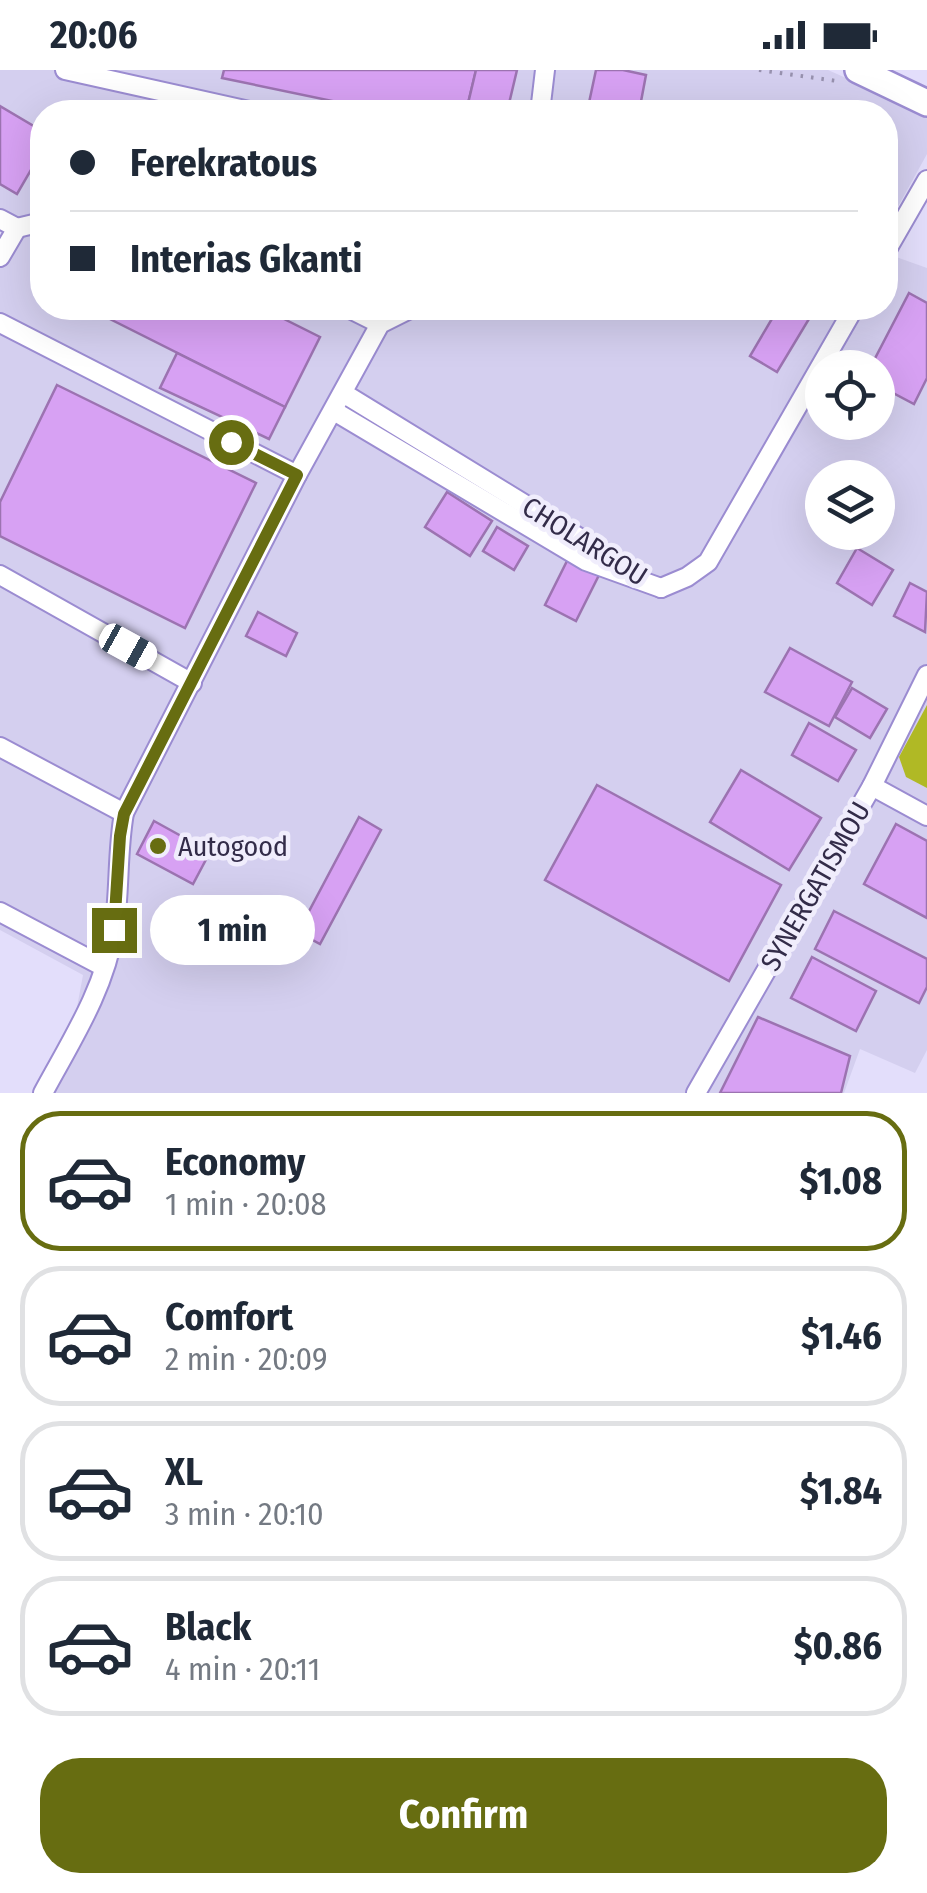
<!DOCTYPE html>
<html lang="en">
<head>
<meta charset="utf-8">
<style>
  :root { --surface:#fff; --page:#f2f2f3; --text:#1f2937; --muted:#747a83; --line:#e0e1e3; --accent:#676d11 }
  body { margin:0; font-family:"Fira Sans Condensed",sans-serif; background:var(--page); color:var(--text); height:100vh; display:flex; flex-direction:column; font-size:38px; white-space:nowrap }
  * { box-sizing:border-box; margin:0 }
  p { font-size:32px; color:var(--muted) }
  .icon { flex:none; width:55px; height:55px; fill:none; stroke:currentColor; stroke-width:2; stroke-linecap:round; stroke-linejoin:round }
  .map { position:relative; height:1023px; overflow:hidden }
  .details { display:flex; flex-direction:column; background:var(--surface); flex:1 }
  .details>* { flex:none }
  .top-card { position:absolute; left:30px; top:30px; width:868px; height:220px; border-radius:40px; box-shadow:0 10px 40px #0002; display:grid; align-content:center; height:220px; padding:0 40px; background:var(--surface) }
  .tools { position:absolute; left:805px; top:280px; display:grid; gap:20px }
  .tools a { display:grid; place-items:center; width:90px; height:90px; border-radius:50%; background:var(--surface); box-shadow:0 10px 40px #0002; font-size:50px }
  .end { position:absolute; width:45px; height:45px; margin:-22px; border:12px solid #676d11; background:#fff; box-shadow:0 0 0 5px #fff }
  .from { border-radius:50% }
  .bubble { position:absolute; height:70px; border-radius:35px; background:var(--surface); box-shadow:0 10px 40px #0002; font-size:32px; font-weight:700; line-height:70px; text-align:center }
  .car { position:absolute; width:30px; height:60px; margin:-30px -15px; border-radius:12px; box-shadow:0 0 8px 2px #0007; background:linear-gradient(#fff 24%,#345 0 40%,#fff 0 76%,#345 0 86%,#fff 0) }
  .top-card b { display:flex; align-items:center; gap:35px; height:95px; font-size:38px }
  .top-card b+b { border-top:2px solid var(--line) }
  .top-card i { width:25px; height:25px; background:var(--text) }
  ul { padding:18px 0 0; list-style:none }
  li { display:flex; align-items:center; gap:30px; height:140px; margin:0 20px 15px; padding:0 20px; border:5px solid var(--line); border-radius:40px }
  li div { flex:1 }
  li b { display:block; font-size:38px }
  li em { font-style:normal; font-weight:700 }
  li.on { border-color:var(--accent) }
  li>.icon { width:90px; height:90px; stroke-width:1.5 }
  .primary-button { display:flex; gap:20px; margin-top:auto; padding:20px 40px }
  .primary-button a { flex:1; height:115px; border-radius:40px; background:var(--accent); color:#fff; font-size:40px; font-weight:700; line-height:115px; text-align:center }
  .status { display:flex; justify-content:space-between; align-items:center; height:70px; padding:0 50px; background:var(--surface); direction:ltr }
  .status svg { height:28px; fill:currentColor }
  .map>svg:first-child { display:block }
  .built { fill:#d4cfef; fill-rule:evenodd }
  .forest { fill:#b0b925 }
  .building { fill:#d7a1f3; stroke:#9c73b1; stroke-width:2.5 }
  .lines { fill:none; stroke-linecap:round; stroke-linejoin:round }
  .street-casing { stroke:#9b8cd1; stroke-width:22 }
  .secondary-casing { stroke:#9b8cd1; stroke-width:30 }
  .path { stroke:#9791ae; stroke-width:4; stroke-dasharray:2.5 8; stroke-linecap:butt }
  .street { stroke:#fff; stroke-width:18 }
  .secondary { stroke:#fff; stroke-width:25 }
  .route { stroke:#676d11; stroke-width:12 }
  .poi-dot { fill:#676d11; stroke:#f0edfc; stroke-width:4 }
  .labels { text-anchor:middle; stroke-width:9; stroke-linejoin:round; paint-order:stroke }
  .street-label { font-size:28px; fill:#332c49; stroke:#f0edfc }
  .poi-label { font-size:28px; fill:#332c49; stroke:#f0edfc; text-anchor:start }
</style>
</head>
<body>
<div class="status"><b>20:06</b><svg viewBox="0 0 49 12"><path d="M0 12V9h3v3zM5 12V6h3v6zM10 12V3h3v9zM15 12V0h3v12zM26 1h20v11H26zM47 4h2v5h-2z"/></svg></div>
<div class="map">
<svg width="927" height="1023" viewBox="0 0 927 1023">
  <rect width="100%" height="100%" fill="#e3defb"/>
  <path class="built" d="M0 0H828L927 44V84L885 160V42H42V238H885V183L927 198V980L915 1003 860 979 844 1023H55L64 1007 83 905 0 860V178L17 148 0 139ZM822 298H878V352H822ZM822 408H878V462H822Z"/>
  <polygon class="forest" points="927,635 927,718 906,707 899,687"/>
  <g class="building">
    <polygon points="224,0 476,0 466,42 385,42 222,8"/>
    <polygon points="476,0 517,0 507,42 466,42"/>
    <polygon points="596,0 623,0 646,5 639,42 587,42"/>
    <polygon points="0,36 42,61 42,81 17,124 0,114"/>
    <polygon points="909,223 927,233 927,308 914,334 878,315 878,298 870,298"/>
    <polygon points="93,238 262,238 320,267 285,337 92,240"/>
    <polygon points="761,238 815,239 777,302 750,286 773,247"/>
    <polygon points="177,283 285,337 269,369 160,318"/>
    <polygon points="57,315 256,413 185,558 0,466 0,432"/>
    <polygon points="447,422 492,451 470,486 425,457"/>
    <polygon points="497,457 528,476 514,500 483,481"/>
    <polygon points="857,478 893,500 872,535 837,513"/>
    <polygon points="568,489 599,505 576,551 545,535"/>
    <polygon points="910,513 927,522 925,562 894,546"/>
    <polygon points="258,542 297,563 286,586 246,566"/>
    <polygon points="790,578 852,612 829,656 765,622"/>
    <polygon points="852,618 887,639 870,668 835,647"/>
    <polygon points="809,653 856,680 838,711 792,685"/>
    <polygon points="741,700 821,748 789,800 710,752"/>
    <polygon points="597,715 781,815 729,911 545,810"/>
    <polygon points="359,747 381,760 320,874 298,862"/>
    <polygon points="154,751 210,782 193,814 137,784"/>
    <polygon points="896,754 927,771 927,848 864,814"/>
    <polygon points="834,841 927,889 927,917 919,933 815,879"/>
    <polygon points="812,887 876,921 856,961 791,928"/>
    <polygon points="758,947 850,986 841,1023 720,1023"/>
  </g>
  <g class="lines">
    <g class="street-casing">
      <g id="street">
        <polyline points="65,0 254,42"/>
        <polyline points="540,42 545,0"/>
        <polyline points="0,149 17,158 0,187"/>
        <polyline points="17,158 42,152"/>
        <polyline points="885,183 927,110"/>
        <polyline points="348,238 380,254"/>
        <polyline points="0,253 297,405"/>
        <polyline points="343,323 627,497"/>
        <polyline points="334,341 586,491 661,518"/>
        <polyline points="0,505 192,613"/>
        <polyline points="661,518 687,507 708,492 854,238"/>
        <polyline points="0,677 124,743"/>
        <polyline points="872,716 927,746"/>
        <polyline points="0,842 104,897"/>
        <path d="M43 1023C71 971 105 919 114 860 120 821 117 782 124 743L297 405 380 254 412 238"/>
        <polyline points="696,1023 872,716 927,605"/>
      </g>
    </g>
    <g class="secondary-casing">
      <polyline id="secondary" points="858,0 927,33"/>
    </g>
    <polyline class="path" points="759,0 837,11"/>
    <use href="#street" class="street"/>
    <use href="#secondary" class="secondary"/>
  </g>
  <g class="lines">
    <polyline class="route" points="114,860 120,766 124,744 297,405 231,372"/>
  </g>
  <circle class="poi-dot" cx="158" cy="776" r="10"/>
  <g class="labels">
    <g class="street-label">
      <text transform="translate(585 471) rotate(32)" y="10">CHOLARGOU</text>
      <text transform="translate(815 816) rotate(-60)" y="10">SYNERGATISMOU</text>
    </g>
    <g class="poi-label">
      <text x="178" y="786">Autogood</text>
    </g>
  </g>
</svg>
<div class="tools">
<a><svg class="icon" aria-label="locate" viewBox="0 0 24 24"><circle cx="12" cy="12" r="6"/><path d="M12 2v4M12 18v4M2 12h4M18 12h4"/></svg></a>
<a><svg class="icon" aria-label="layers" viewBox="0 0 24 24"><path d="M12 4l9 5-9 5-9-5zM3 14l9 5 9-5"/></svg></a>
</div>
<i class="end from" style="left:231px;top:372px"></i>
<i class="end" style="left:114px;top:860px"></i>
<div class="bubble" style="left:150px;top:825px;width:165px">1 min</div>
<i class="car" style="left:128px;top:577px;rotate:119deg"></i>
<div class="top-card">
<b><i class="from"></i>Ferekratous</b>
<b><i></i>Interias Gkanti</b>
</div>
</div>
<section class="details">
<ul>
<li class="on"><svg class="icon" aria-label="car" viewBox="0 0 24 24"><path d="M5 17H2v-5l4-1 3-4h7l3 4 3 1v5h-3M9 17h6M6 11h13"/><circle cx="7" cy="17" r="2"/><circle cx="17" cy="17" r="2"/></svg><div><b>Economy</b><p>1 min · 20:08</p></div><em>$1.08</em></li>
<li><svg class="icon" aria-label="car" viewBox="0 0 24 24"><path d="M5 17H2v-5l4-1 3-4h7l3 4 3 1v5h-3M9 17h6M6 11h13"/><circle cx="7" cy="17" r="2"/><circle cx="17" cy="17" r="2"/></svg><div><b>Comfort</b><p>2 min · 20:09</p></div><em>$1.46</em></li>
<li><svg class="icon" aria-label="car" viewBox="0 0 24 24"><path d="M5 17H2v-5l4-1 3-4h7l3 4 3 1v5h-3M9 17h6M6 11h13"/><circle cx="7" cy="17" r="2"/><circle cx="17" cy="17" r="2"/></svg><div><b>XL</b><p>3 min · 20:10</p></div><em>$1.84</em></li>
<li><svg class="icon" aria-label="car" viewBox="0 0 24 24"><path d="M5 17H2v-5l4-1 3-4h7l3 4 3 1v5h-3M9 17h6M6 11h13"/><circle cx="7" cy="17" r="2"/><circle cx="17" cy="17" r="2"/></svg><div><b>Black</b><p>4 min · 20:11</p></div><em>$0.86</em></li>
</ul>
<div class="primary-button"><a>Confirm</a></div>
</section>
</body>
</html>
